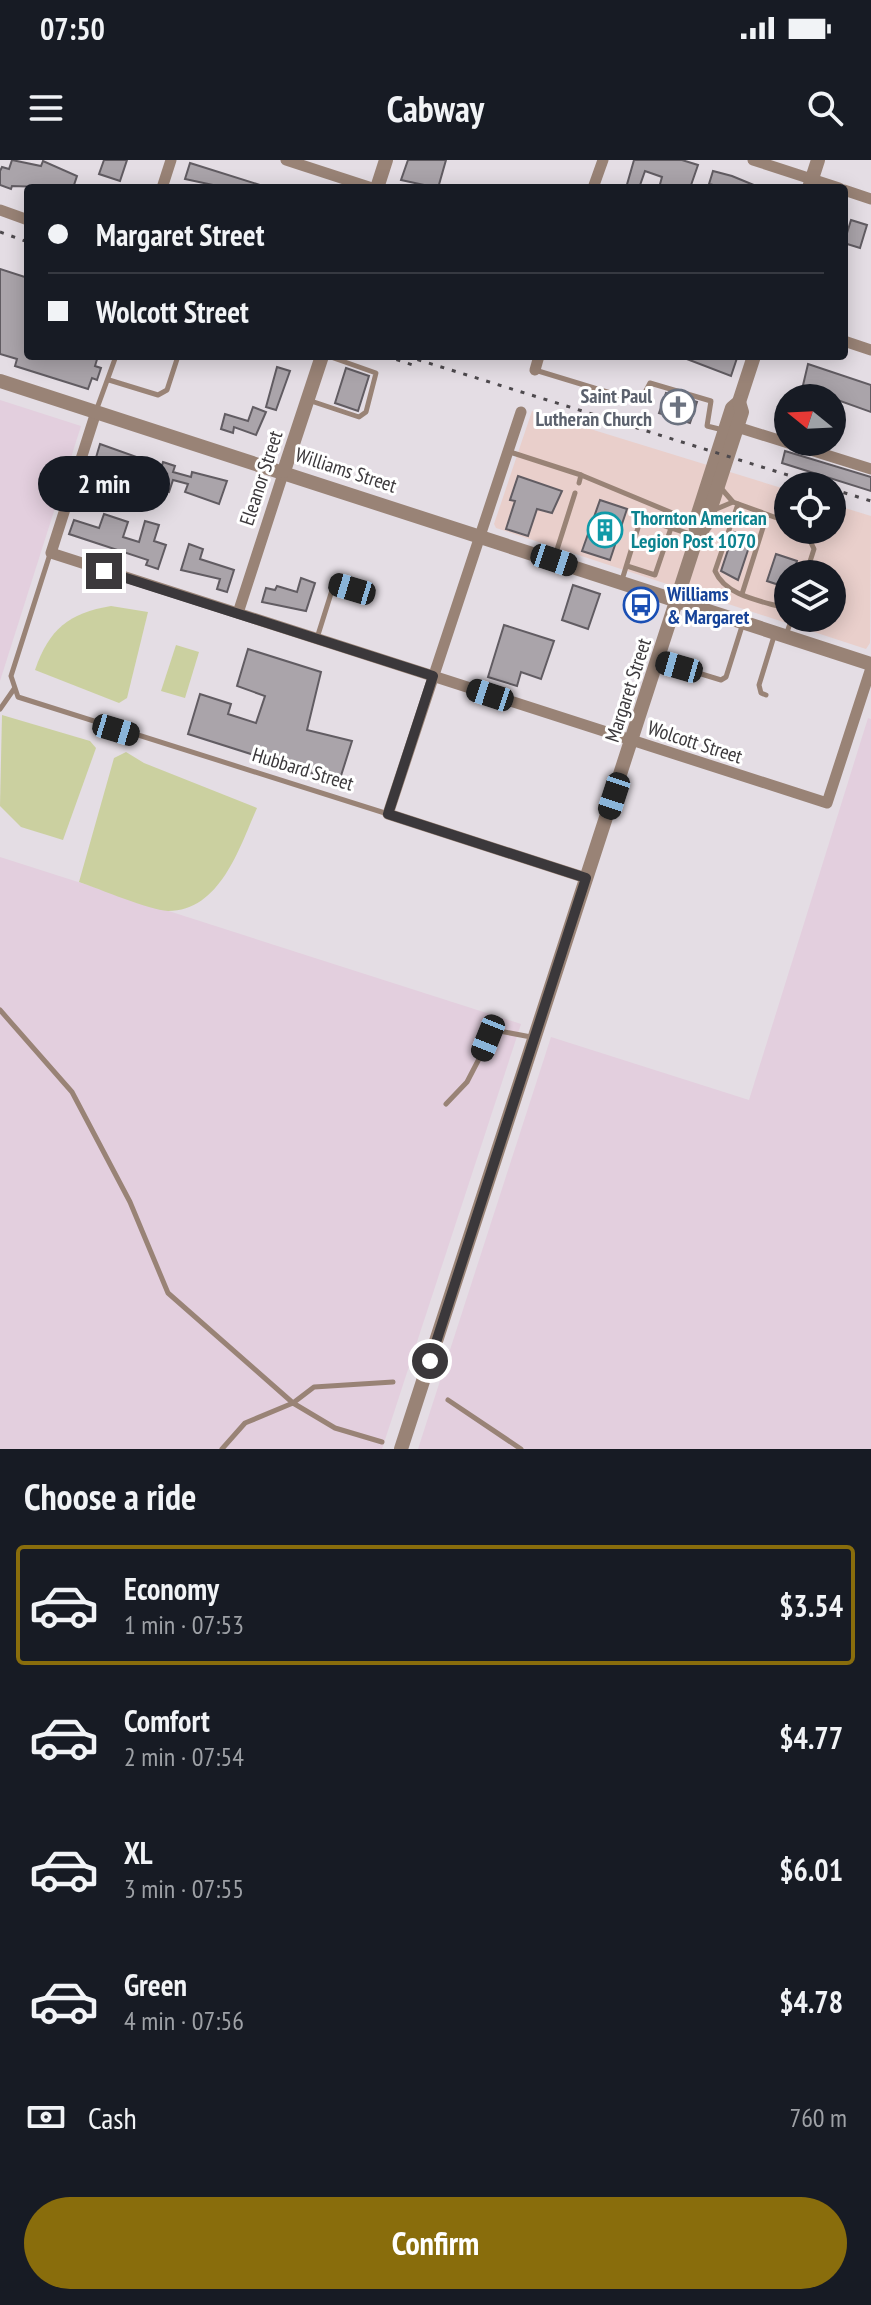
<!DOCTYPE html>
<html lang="en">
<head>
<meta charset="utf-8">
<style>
  :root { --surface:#171b24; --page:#242831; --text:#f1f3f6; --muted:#9ea1a6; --line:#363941; --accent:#896d0c }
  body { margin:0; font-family:"PT Sans Narrow",sans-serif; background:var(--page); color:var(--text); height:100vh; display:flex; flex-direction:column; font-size:30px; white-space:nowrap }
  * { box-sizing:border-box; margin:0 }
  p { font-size:26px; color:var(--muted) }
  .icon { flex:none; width:44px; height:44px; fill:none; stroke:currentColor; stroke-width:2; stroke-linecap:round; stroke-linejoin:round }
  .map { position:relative; height:1289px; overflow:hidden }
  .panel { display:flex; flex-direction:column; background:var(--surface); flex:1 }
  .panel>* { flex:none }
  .hud { position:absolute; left:24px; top:24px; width:824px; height:176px; border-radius:8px; box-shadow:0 4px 20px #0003; display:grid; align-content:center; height:176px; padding:0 24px; background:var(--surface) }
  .needle { width:52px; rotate:288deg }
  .fabs { position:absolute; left:774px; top:224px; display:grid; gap:16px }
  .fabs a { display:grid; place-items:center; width:72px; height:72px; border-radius:50%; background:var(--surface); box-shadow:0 4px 20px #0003; font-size:40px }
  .end { position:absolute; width:36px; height:36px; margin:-18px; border:10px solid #3b383b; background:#fff; box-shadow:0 0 0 4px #fff }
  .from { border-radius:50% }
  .bubble { position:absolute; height:56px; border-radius:28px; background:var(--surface); box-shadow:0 4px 20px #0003; font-size:26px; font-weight:700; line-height:56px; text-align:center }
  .car { position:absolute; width:24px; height:48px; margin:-24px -12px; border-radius:10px; box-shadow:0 0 6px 2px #0007; background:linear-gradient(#222 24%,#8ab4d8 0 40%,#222 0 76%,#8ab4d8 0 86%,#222 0) }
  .hud b { display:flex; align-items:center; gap:28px; height:76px; font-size:30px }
  .hud b+b { border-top:2px solid var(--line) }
  .hud i { width:20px; height:20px; background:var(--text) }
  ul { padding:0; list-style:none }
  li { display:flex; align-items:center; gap:24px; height:120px; margin:0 16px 12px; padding:0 8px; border:4px solid transparent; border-radius:8px }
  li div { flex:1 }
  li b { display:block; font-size:30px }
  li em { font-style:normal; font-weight:700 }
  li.current { border-color:var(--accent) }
  li>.icon { width:72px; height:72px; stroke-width:1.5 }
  h2 { padding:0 24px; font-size:36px; line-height:96px }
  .pay { display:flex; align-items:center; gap:20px; height:88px; padding:0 24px; font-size:30px }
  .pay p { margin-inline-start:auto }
  .cta { display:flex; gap:16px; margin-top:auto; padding:16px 24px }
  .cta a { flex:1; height:92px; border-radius:48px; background:var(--accent); color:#fff; font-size:32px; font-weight:700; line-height:92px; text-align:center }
  .status { display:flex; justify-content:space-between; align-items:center; height:56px; padding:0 40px; background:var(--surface); direction:ltr }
  .status svg { height:22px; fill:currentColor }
  header { display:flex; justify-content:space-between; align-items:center; height:104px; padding:0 24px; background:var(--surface); font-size:36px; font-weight:700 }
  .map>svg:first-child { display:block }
  .commercial { fill:#e9cfcb; fill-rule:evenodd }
  .industrial { fill:#e3cfde }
  .green { fill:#cbd0a0 }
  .building { fill:#aaa4aa; stroke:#615c62; stroke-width:2 }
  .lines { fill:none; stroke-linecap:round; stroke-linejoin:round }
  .service { stroke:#998376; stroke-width:5 }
  .minor { stroke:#998376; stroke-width:11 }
  .tertiary { stroke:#998376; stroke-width:14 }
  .rail { stroke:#4d494d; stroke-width:3; stroke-dasharray:4 8; stroke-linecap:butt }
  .route { stroke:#3b383b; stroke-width:10 }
  .labels { text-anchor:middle; stroke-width:6; stroke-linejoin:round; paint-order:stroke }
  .worship-label { font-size:20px; font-weight:bold; fill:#5b616d; stroke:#fff; text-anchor:end }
  .street-label { font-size:20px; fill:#3b383b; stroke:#fff }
  .culture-label { font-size:20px; font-weight:bold; fill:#0d838f; stroke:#fff; text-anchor:start }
  .transit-label { font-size:20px; font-weight:bold; fill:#164399; stroke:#fff; text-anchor:start }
</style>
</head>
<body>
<div class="status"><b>07:50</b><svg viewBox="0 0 49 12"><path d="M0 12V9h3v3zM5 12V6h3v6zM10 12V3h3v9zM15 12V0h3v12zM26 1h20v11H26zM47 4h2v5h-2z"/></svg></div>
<header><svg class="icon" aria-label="menu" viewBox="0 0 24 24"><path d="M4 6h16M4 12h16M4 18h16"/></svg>Cabway<svg class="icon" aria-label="search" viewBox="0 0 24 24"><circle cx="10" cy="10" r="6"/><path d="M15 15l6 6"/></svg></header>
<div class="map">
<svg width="871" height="1289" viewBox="0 0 871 1289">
  <rect width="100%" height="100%" fill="#e4dde4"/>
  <path class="commercial" d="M532 251 788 330V370H832V344L871 356 870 483 866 489 496 368 494 364ZM788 414H832V458H788Z"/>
  <g class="industrial">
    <polygon points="0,240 81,266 0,521"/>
    <polygon points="868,558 871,559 871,1289 418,1289 551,877 749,940"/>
    <polygon points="0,697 521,864 382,1289 0,1289"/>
  </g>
  <g class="green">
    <path d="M111 446 148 452 127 538 119 543 35 510C49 469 69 453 111 446Z"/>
    <polygon points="176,485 199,492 185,538 161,531"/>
    <polygon points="2,555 90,581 96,588 63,680 21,667 0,646"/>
    <path d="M126 592 144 603 257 648C240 686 221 751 168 751 149 750 100 729 79 722L114 598Z"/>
  </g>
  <g class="building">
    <polygon points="12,0 41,6 43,1 77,16 73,28 12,26 11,29 0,25 0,11 2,7 9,9"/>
    <polygon points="104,0 127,0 120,21 99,14"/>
    <polygon points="408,0 446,0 438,28 401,20"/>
    <polygon points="634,0 682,0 698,5 690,28 659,28 662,17 645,11 639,28 626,28"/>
    <polygon points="190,3 263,26 263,28 227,28 185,19"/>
    <polygon points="713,11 732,16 761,28 725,28 709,24"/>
    <polygon points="851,60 867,65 860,88 844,83"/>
    <polygon points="0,109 28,118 28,196 98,196 95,206 101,208 97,220 92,218 88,229 15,206 17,199 0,194"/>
    <polygon points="679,196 732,196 737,198 731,216"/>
    <polygon points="808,204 871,225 871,252 832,238 800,238"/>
    <polygon points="277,207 290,211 276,250 266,247"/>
    <polygon points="346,208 369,216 358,251 335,243"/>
    <polygon points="666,233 697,242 690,263 659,253"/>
    <polygon points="253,247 266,252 256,275 234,267 233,273 221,269 225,254 248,261"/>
    <polygon points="100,284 148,301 135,339 124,336 129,320 110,314 105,332 99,330 94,348 82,345"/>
    <polygon points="785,291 871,317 871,331 782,303"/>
    <polygon points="163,302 175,306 173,312 191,317 192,312 227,321 219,344 185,332 188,324 173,320 169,332 156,328"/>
    <polygon points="518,316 562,331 552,353 537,349 528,376 506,369 515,341 510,340"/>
    <polygon points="600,340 627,349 610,400 582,391"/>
    <polygon points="104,354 128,362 123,377 139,382 145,361 159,365 154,381 166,385 158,409 146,405 148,400 69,374 74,360 99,368"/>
    <polygon points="734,372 752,378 738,420 721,411"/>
    <polygon points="189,384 203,389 200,399 234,410 227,432 217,429 220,419 181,410"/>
    <polygon points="776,394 797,401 793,414 788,414 788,428 767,421"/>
    <polygon points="301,418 315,423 306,451 262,442 266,428 275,430 277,426 297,432"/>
    <polygon points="573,425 600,434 588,469 562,460"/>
    <polygon points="504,465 554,481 541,519 521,512 517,526 488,517"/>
    <polygon points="248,489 321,512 307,570 352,581 339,622 188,574 200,534 231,544 228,554 256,563 265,536 237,526"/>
  </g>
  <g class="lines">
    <g class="service">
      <polyline points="535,210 640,242 650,223 711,241 707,266 723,270"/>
      <polyline points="109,220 158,235 167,230 178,196"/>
      <polyline points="308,240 359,257 366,252 376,213 328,196"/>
      <polyline points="96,251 116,196"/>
      <polyline points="510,292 581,315 579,323"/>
      <polyline points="581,315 694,362"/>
      <polyline points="720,327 733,342 788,362"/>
      <path d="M738 344 715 411C726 437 763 441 788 449"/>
      <polyline points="714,350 733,342"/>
      <polyline points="805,370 814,389 806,414"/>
      <polyline points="50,394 11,516 18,537 388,654"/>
      <polyline points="554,399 575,333"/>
      <polyline points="627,406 655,415 671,368"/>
      <polyline points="622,420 641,358 696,376"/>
      <polyline points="742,434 767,355"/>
      <polyline points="786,475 792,458"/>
      <polyline points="317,478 334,424 369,434"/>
      <polyline points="659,501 721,520 726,517 743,463"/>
      <polyline points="766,535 761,533 759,525 775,473"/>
      <polyline points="0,549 14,529"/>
      <polyline points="0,850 72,932 130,1042 168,1133 293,1243 314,1227 393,1222"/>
      <polyline points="446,944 467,922 494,870 531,877"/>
      <polyline points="448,1240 521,1289"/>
      <polyline points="222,1289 245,1263 293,1243 335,1268 382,1282"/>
    </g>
    <g class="minor">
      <polyline points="286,0 372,28"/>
      <polyline points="753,0 839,28"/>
      <polyline points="162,28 171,0"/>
      <polyline points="593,28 603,0"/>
      <polyline points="844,30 871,39"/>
      <polyline points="0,50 28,60"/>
      <polyline points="844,181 871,190"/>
      <polyline points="535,210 539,196"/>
      <polyline points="96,252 51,393 827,643 871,508"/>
      <polyline points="521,252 388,654 586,718"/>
      <polyline points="737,267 871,309"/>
      <polyline points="238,453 284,311"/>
    </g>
    <g class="tertiary">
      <polyline points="377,28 386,0"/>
      <polyline points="809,28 818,0"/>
      <polyline points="0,221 871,504"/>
      <polyline points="284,311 322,196"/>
      <polyline points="697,377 695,363 732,248 739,242 754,196"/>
      <polyline points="401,1289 697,377 705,366 742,252 739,242"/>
    </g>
    <g class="rail">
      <polyline points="0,72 28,82"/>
      <polyline points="385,196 416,206"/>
      <polyline points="406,196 823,326"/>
      <polyline points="832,329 871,341"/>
    </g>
  </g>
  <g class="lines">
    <polyline class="route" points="104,411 433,516 388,654 586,718 430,1201"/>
  </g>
  <defs>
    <g id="church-ring" transform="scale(1.8)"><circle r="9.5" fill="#fff" stroke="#6b7280" stroke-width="1.5"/><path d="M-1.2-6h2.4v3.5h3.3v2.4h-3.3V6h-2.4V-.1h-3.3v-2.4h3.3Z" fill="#6b7280"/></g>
    <g id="building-ring" transform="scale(1.8)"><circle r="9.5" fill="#fff" stroke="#0f9aa8" stroke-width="1.5"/><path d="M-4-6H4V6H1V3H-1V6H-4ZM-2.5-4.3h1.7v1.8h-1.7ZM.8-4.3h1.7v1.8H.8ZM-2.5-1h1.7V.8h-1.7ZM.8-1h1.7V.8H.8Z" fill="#0f9aa8"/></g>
    <g id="bus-ring" transform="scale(1.8)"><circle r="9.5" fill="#fff" stroke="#1a4fb4" stroke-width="1.5"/><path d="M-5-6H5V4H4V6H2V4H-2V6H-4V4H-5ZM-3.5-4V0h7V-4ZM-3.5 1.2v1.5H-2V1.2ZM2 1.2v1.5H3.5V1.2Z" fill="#1a4fb4"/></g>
  </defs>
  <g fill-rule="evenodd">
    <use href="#church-ring" x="678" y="247"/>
    <use href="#building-ring" x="605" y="370"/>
    <use href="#bus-ring" x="641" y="445"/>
  </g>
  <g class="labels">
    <g class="worship-label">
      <text x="652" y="243">Saint Paul<tspan x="652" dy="23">Lutheran Church</tspan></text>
    </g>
    <g class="street-label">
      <text transform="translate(346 310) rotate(18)" y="7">Williams Street</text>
      <text transform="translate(261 318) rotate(-72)" y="7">Eleanor Street</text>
      <text transform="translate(628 530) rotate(-72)" y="7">Margaret Street</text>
      <text transform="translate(695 582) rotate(18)" y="7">Wolcott Street</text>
      <text transform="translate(303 609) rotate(17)" y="7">Hubbard Street</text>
    </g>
    <g class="culture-label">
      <text x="631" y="365">Thornton American<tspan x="631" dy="23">Legion Post 1070</tspan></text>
    </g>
    <g class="transit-label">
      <text x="667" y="441">Williams<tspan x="667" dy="23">&amp; Margaret</tspan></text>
    </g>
  </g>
</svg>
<div class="fabs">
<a><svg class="needle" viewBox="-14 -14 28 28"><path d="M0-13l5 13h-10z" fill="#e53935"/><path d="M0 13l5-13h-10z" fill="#9ea1a6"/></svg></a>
<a><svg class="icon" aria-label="locate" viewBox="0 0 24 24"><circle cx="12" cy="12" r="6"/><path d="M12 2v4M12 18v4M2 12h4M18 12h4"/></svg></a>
<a><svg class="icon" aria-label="layers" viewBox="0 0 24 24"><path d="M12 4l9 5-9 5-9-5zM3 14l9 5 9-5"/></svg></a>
</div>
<i class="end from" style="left:430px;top:1201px"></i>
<i class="end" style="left:104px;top:411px"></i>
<div class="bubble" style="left:38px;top:296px;width:132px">2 min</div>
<i class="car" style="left:554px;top:400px;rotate:108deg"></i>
<i class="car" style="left:352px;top:429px;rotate:287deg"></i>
<i class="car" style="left:679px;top:507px;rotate:286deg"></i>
<i class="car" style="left:490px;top:535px;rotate:288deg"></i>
<i class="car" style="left:116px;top:570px;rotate:107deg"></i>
<i class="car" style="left:614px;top:636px;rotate:198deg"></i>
<i class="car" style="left:488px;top:878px;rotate:202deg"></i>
<div class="hud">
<b><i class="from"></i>Margaret Street</b>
<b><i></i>Wolcott Street</b>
</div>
</div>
<section class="panel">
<h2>Choose a ride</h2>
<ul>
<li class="current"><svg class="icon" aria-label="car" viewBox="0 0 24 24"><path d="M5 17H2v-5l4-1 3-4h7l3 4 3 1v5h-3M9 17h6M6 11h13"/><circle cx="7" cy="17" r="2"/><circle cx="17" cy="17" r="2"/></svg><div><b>Economy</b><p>1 min · 07:53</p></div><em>$3.54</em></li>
<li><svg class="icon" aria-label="car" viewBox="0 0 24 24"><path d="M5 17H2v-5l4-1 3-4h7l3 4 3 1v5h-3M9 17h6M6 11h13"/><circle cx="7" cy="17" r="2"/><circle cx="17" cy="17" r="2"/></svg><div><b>Comfort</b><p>2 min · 07:54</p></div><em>$4.77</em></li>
<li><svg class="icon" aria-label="car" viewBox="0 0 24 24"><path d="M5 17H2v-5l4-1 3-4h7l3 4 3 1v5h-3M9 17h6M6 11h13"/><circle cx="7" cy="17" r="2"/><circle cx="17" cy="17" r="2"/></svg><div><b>XL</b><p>3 min · 07:55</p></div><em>$6.01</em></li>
<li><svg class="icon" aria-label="car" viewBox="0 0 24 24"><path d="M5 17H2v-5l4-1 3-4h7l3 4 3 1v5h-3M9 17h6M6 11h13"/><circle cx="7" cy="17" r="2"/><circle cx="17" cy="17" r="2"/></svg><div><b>Green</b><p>4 min · 07:56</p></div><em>$4.78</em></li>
</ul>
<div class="pay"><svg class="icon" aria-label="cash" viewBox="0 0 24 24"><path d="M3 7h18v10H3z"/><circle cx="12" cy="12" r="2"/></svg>Cash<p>760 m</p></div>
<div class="cta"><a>Confirm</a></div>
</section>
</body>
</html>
